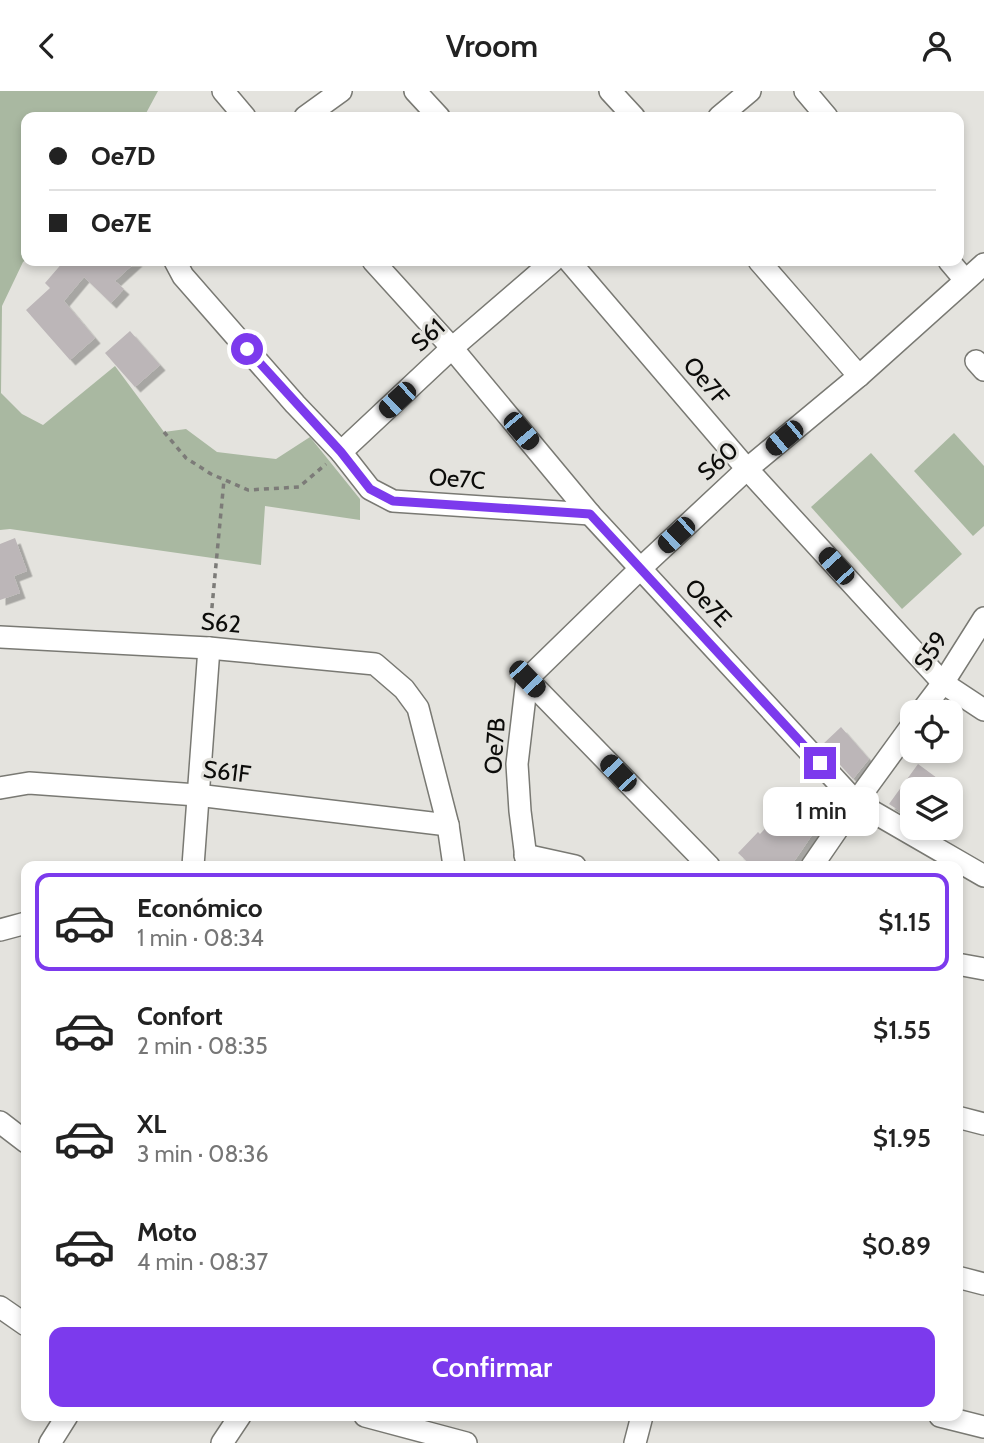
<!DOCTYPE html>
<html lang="es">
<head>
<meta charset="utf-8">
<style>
  :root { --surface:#fff; --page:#f2f2f2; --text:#222; --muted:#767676; --line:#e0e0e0; --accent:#7c3aed }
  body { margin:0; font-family:Cabin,sans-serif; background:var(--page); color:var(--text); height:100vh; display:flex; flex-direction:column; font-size:26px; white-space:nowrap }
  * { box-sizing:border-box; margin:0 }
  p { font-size:23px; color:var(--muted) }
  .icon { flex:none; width:38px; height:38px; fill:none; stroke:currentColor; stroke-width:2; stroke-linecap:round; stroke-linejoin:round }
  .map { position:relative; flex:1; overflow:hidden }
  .drawer { position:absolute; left:21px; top:770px; width:942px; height:560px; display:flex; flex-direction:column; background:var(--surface); border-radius:14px; box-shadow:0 4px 10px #0003 }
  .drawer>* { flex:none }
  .guide { position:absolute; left:21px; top:21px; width:943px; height:154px; border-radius:14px; box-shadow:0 4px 10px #0003; display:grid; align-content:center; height:154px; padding:0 28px; background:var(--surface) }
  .buttons { position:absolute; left:900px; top:609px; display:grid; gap:14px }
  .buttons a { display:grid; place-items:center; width:63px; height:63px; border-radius:14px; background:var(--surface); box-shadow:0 4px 10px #0003; font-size:35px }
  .end { position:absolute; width:32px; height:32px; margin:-16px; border:9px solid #7c3aed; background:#fff; box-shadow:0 0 0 4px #fff }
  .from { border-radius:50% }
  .bubble { position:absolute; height:49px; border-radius:14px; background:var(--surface); box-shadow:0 4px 10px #0003; font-size:23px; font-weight:600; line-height:49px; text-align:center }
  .car { position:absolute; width:21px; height:42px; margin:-21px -10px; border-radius:9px; box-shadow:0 0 5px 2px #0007; background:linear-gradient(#222 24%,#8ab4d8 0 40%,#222 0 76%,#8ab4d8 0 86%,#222 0) }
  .guide b { display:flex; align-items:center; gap:24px; height:66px; font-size:26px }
  .guide b+b { border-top:2px solid var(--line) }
  .guide i { width:18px; height:18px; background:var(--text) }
  ul { padding:12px 0 0; list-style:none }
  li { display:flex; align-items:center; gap:21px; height:98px; margin:0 14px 10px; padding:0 14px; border:4px solid transparent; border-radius:14px }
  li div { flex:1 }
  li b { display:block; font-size:26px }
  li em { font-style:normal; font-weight:600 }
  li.current { border-color:var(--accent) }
  li>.icon { width:63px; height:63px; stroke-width:1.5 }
  .button { display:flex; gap:14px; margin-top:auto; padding:14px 28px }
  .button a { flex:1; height:80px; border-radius:14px; background:var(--accent); color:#fff; font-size:28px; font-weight:600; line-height:80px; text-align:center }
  header { display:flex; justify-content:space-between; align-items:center; height:91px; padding:0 28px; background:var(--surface); font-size:32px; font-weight:600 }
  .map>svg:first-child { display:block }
  .green { fill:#a9b8a1 }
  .building { fill:#bcb6b8; filter:url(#shadow) }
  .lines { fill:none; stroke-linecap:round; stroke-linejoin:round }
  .minor-casing { stroke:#797973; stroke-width:24 }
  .path { stroke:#7c7b78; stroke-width:3.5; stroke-dasharray:5 5; stroke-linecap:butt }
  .minor { stroke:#fff; stroke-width:21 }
  .route { stroke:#7c3aed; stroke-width:9 }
  .labels { text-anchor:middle; stroke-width:6; stroke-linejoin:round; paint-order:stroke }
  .street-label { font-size:24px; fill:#0c0c0a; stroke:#e4e3de }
</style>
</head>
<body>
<header><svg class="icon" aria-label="back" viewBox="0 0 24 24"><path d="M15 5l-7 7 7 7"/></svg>Vroom<svg class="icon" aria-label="person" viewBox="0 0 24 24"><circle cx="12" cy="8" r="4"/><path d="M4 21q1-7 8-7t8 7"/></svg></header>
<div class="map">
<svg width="984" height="1352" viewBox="0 0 984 1352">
  <defs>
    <filter id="shadow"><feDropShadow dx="5.5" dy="5.5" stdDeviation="0" flood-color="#0004"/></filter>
  </defs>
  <rect width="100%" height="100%" fill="#e4e3de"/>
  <g class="green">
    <polygon points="0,0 158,0 144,26 26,26 26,169 23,171 2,215 1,302 22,323 43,334 115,275 164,341 186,338 217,361 276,368 310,346 360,408 360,429 265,415 261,474 10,438 0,439"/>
    <polygon points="954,342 984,375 984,435 973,445 914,380"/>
    <polygon points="871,362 962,463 902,518 811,416"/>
  </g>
  <g class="building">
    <polygon points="64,170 137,170 115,190 124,198 111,212 84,186 64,210 95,247 70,269 26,219 50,197 45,192"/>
    <polygon points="130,240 160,274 135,296 105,262"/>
    <polygon points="15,447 27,480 14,485 20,502 0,509 0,453"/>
    <polygon points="841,636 869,668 853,688 822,654"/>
    <polygon points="918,673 952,698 912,698 912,728 889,713"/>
    <polygon points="803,697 823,718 825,725 791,775 752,775 738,762 758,741 760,743"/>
  </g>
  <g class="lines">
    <g class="minor-casing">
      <g id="minor">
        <polyline points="223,0 245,26"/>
        <polyline points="415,0 439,26"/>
        <polyline points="610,0 634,26"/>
        <polyline points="805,0 827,26"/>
        <polyline points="305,26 341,0"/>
        <polyline points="719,26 750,0"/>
        <polyline points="175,170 183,185 295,313 341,361 370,398 393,410 590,423"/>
        <polyline points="373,170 452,257 590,423 856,711 984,785"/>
        <polyline points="569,170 747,378 943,592 984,619"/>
        <polyline points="759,170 859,285"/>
        <polyline points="949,170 965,189"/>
        <polyline points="976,270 984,279"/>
        <polyline points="341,361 452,257 553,170"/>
        <polyline points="0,546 209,557 375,573 404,598 418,617 448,734 454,775"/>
        <polyline points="527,588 641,477 747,378 859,285 984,173"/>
        <polyline points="527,588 709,775"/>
        <polyline points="921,621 943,592 984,527"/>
        <polyline points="0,697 29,692 197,704 448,734"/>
        <polyline points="525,764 575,775"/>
        <polyline points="193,775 209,557"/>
        <polyline points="527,775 520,720 517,673 527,588"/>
        <polyline points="812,775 856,711 912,634"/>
        <polyline points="0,839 26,832"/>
        <polyline points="957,873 984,878"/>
        <polyline points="957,1026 984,1033"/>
        <polyline points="0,1031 26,1051"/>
        <polyline points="957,1186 984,1193"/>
        <polyline points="0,1216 26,1234"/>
        <polyline points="365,1325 466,1352"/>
        <polyline points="940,1325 984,1336"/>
        <polyline points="50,1352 67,1325"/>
        <polyline points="222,1352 240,1325"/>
        <polyline points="635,1352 642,1325"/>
      </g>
    </g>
    <g class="path">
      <polyline points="164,341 186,367 211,383 248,399 299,396 326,373"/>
      <polyline points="210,537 224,389"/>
    </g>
    <use href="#minor" class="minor"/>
  </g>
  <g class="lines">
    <polyline class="route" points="247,258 341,361 370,398 393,410 590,423 820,672"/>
  </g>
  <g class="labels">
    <g class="street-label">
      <text transform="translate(428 244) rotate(-42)" y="8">S61</text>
      <text transform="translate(706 290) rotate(49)" y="8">Oe7F</text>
      <text transform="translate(718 370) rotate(-42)" y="8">S60</text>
      <text transform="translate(457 388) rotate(4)" y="8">Oe7C</text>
      <text transform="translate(708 512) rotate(47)" y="8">Oe7E</text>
      <text transform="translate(221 532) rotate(5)" y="8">S62</text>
      <text transform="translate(931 560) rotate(-57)" y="8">S59</text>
      <text transform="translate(495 655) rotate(-86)" y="8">Oe7B</text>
      <text transform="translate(227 681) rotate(7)" y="8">S61F</text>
    </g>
  </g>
</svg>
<div class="buttons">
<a><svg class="icon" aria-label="locate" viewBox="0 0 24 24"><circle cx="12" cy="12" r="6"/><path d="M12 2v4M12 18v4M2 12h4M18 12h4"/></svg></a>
<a><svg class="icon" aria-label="layers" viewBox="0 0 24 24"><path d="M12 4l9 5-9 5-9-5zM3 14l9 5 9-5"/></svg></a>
</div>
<i class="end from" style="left:247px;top:258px"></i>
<i class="end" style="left:820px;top:672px"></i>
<div class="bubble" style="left:763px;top:696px;width:116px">1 min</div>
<i class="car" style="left:397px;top:309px;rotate:227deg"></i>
<i class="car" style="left:521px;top:340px;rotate:140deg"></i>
<i class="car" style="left:784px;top:347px;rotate:230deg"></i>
<i class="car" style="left:676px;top:444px;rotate:227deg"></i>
<i class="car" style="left:836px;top:475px;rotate:318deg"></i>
<i class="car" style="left:527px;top:588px;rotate:136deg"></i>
<i class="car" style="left:618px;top:682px;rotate:316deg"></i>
<div class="guide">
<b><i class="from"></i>Oe7D</b>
<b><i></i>Oe7E</b>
</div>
<section class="drawer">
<ul>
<li class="current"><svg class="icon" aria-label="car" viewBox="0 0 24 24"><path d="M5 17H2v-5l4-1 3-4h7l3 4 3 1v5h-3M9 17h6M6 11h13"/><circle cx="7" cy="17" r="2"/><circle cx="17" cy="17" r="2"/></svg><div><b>Económico</b><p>1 min · 08:34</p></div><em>$1.15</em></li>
<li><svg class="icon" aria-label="car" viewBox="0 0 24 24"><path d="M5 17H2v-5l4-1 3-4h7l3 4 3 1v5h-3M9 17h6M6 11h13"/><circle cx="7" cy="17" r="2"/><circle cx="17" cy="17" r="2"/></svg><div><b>Confort</b><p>2 min · 08:35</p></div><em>$1.55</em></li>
<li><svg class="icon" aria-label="car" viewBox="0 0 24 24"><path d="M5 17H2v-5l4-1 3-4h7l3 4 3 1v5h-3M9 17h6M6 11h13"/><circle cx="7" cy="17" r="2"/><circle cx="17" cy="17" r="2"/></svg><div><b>XL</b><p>3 min · 08:36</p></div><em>$1.95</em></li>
<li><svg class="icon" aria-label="car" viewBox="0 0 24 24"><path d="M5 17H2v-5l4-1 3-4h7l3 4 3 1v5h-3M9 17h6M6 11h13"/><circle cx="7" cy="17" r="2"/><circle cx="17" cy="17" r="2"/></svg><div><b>Moto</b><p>4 min · 08:37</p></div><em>$0.89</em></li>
</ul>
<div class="button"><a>Confirmar</a></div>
</section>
</div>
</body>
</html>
